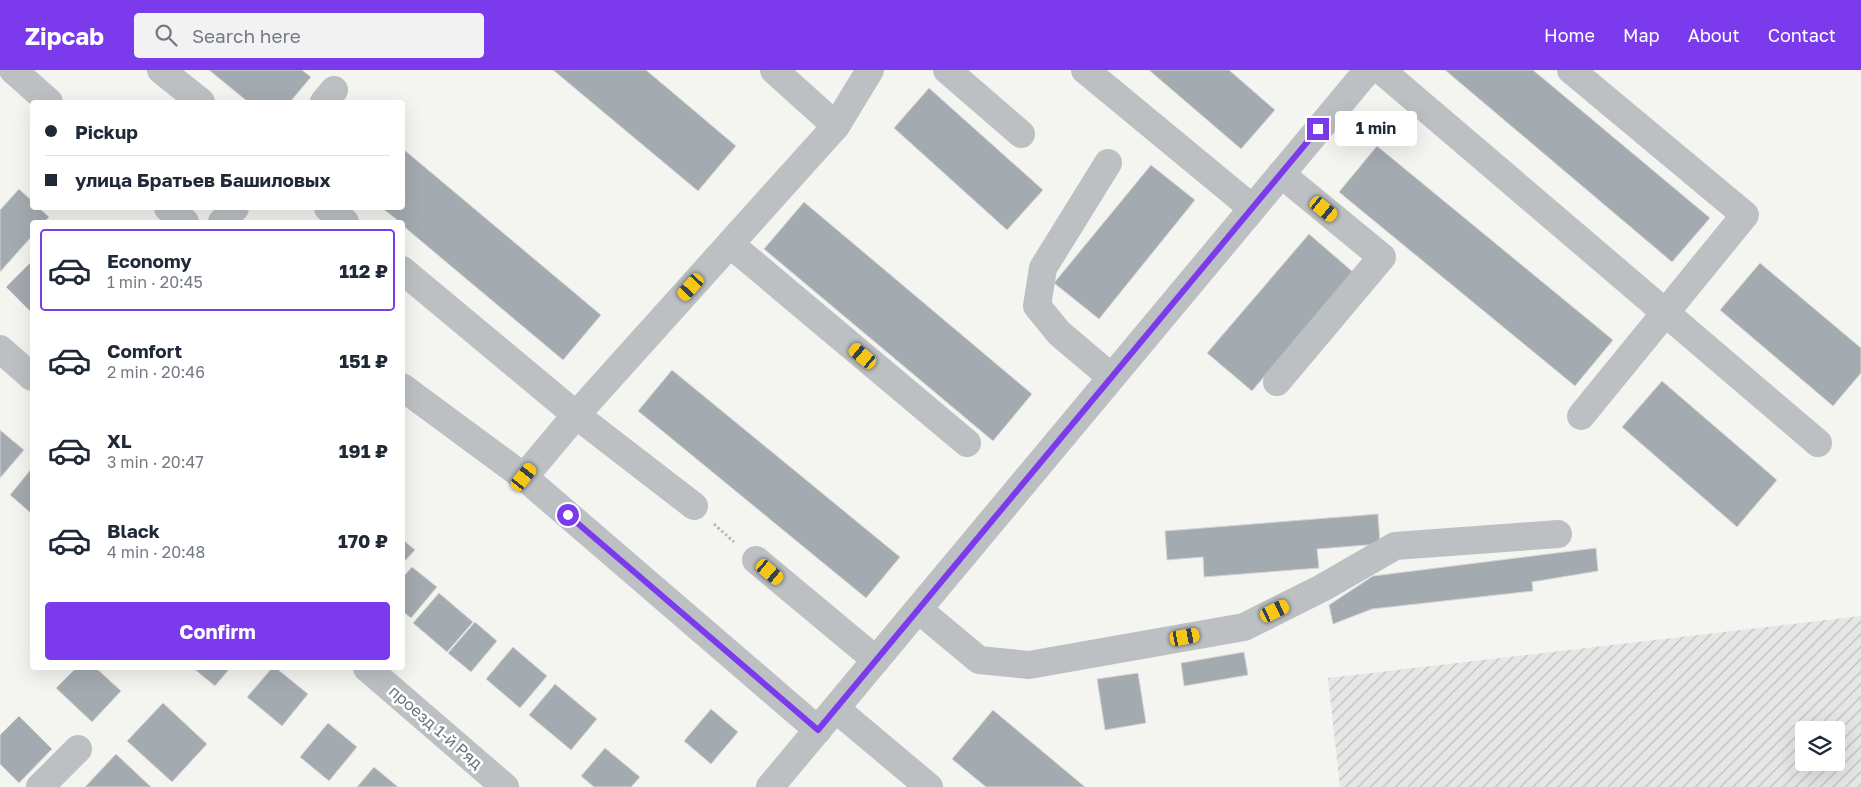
<!DOCTYPE html>
<html lang="en">
<head>
<meta charset="utf-8">
<style>
  :root { --surface:#fff; --page:#f2f2f3; --text:#1f2937; --muted:#747a83; --line:#e0e1e3; --accent:#7c3aed }
  body { margin:0; font-family:"Golos Text",sans-serif; background:var(--page); color:var(--text); height:100vh; display:flex; flex-direction:column; font-size:19px; white-space:nowrap }
  * { box-sizing:border-box; margin:0 }
  p { font-size:16px; color:var(--muted) }
  .icon { flex:none; width:28px; height:28px; fill:none; stroke:currentColor; stroke-width:2; stroke-linecap:round; stroke-linejoin:round }
  .map { position:relative; flex:1; overflow:hidden }
  .panel { position:absolute; left:30px; top:150px; width:375px; height:450px; display:flex; flex-direction:column; background:var(--surface); border-radius:5px; box-shadow:0 5px 20px #0002 }
  .panel>* { flex:none }
  .banner { position:absolute; left:30px; top:30px; width:375px; height:110px; border-radius:5px; box-shadow:0 5px 20px #0002; display:grid; align-content:center; height:110px; padding:0 15px; background:var(--surface) }
  .controls { position:absolute; left:1795px; top:651px; display:grid; gap:10px }
  .controls a { display:grid; place-items:center; width:50px; height:50px; border-radius:5px; background:var(--surface); box-shadow:0 5px 20px #0002; font-size:25px }
  .end { position:absolute; width:22px; height:22px; margin:-11px; border:6px solid #7c3aed; background:#fff; box-shadow:0 0 0 2px #fff }
  .from { border-radius:50% }
  .bubble { position:absolute; height:35px; border-radius:5px; background:var(--surface); box-shadow:0 5px 20px #0002; font-size:16px; font-weight:700; line-height:35px; text-align:center }
  .car { position:absolute; width:15px; height:30px; margin:-15px -8px; border-radius:6px; box-shadow:0 0 4px 1px #0007; background:linear-gradient(#f5c518 24%,#345 0 40%,#f5c518 0 76%,#345 0 86%,#f5c518 0) }
  .banner b { display:flex; align-items:center; gap:18px; height:48px; font-size:19px }
  .banner b+b { border-top:1px solid var(--line) }
  .banner i { width:12px; height:12px; background:var(--text) }
  ul { padding:9px 0 0; list-style:none }
  li { display:flex; align-items:center; gap:15px; height:82px; margin:0 10px 8px; padding:0 5px; border:2px solid transparent; border-radius:5px }
  li div { flex:1 }
  li b { display:block; font-size:19px }
  li em { font-style:normal; font-weight:700 }
  li.current { border-color:var(--accent) }
  li>.icon { width:45px; height:45px; stroke-width:1.5 }
  .primary-button { display:flex; gap:10px; margin-top:auto; padding:10px 15px }
  .primary-button a { flex:1; height:58px; border-radius:5px; background:var(--accent); color:#fff; font-size:20px; font-weight:700; line-height:58px; text-align:center }
  header { display:flex; align-items:center; gap:30px; box-sizing:border-box; height:70px; padding:0 25px; background:var(--accent); color:#fff }
  header strong { font-size:24px }
  nav { display:flex; gap:28px; margin-inline-start:auto; font-size:18px }
  .search { width:350px; height:45px; background:var(--page); display:flex; align-items:center; gap:12px; box-sizing:border-box; padding:0 18px; border-radius:5px; color:var(--muted); font-size:19px }
  .map>svg:first-child { display:block }
  .industrial { fill:url(#industrial-furrows); fill-rule:evenodd }
  .building { fill:#a4abb0; stroke:#d6d6d4 }
  .lines { fill:none; stroke-linecap:round; stroke-linejoin:round }
  .path { stroke:#b6b9bb; stroke-width:3; stroke-dasharray:2.5 2.5; stroke-linecap:butt }
  .minor { stroke:#bcc0c3; stroke-width:28 }
  .route { stroke:#7c3aed; stroke-width:6 }
  .labels { text-anchor:middle; stroke-width:5; stroke-linejoin:round; paint-order:stroke }
  .street-label { font-size:16px; fill:#67747f; stroke:#fff }
</style>
</head>
<body>
<header>
<strong>Zipcab</strong>
<div class="search"><svg class="icon" aria-label="search" viewBox="0 0 24 24"><circle cx="10" cy="10" r="6"/><path d="M15 15l6 6"/></svg>Search here</div>
<nav><a>Home</a><a>Map</a><a>About</a><a>Contact</a></nav>
</header>
<div class="map">
<svg width="1861" height="717" viewBox="0 0 1861 717">
  <defs>
    <pattern id="industrial-furrows" width="10" height="10" patternUnits="userSpaceOnUse" patternTransform="scale(1.25)"><rect width="10" height="10" fill="#e5e6e5"/><path d="M-1 1l2-2M0 10L10 0M9 11l2-2" fill="none" stroke="#bdbfbf"/></pattern>
  </defs>
  <rect width="100%" height="100%" fill="#f4f4f1"/>
  <path class="industrial" d="M1861 546V717H1340L1328 608ZM1804 660H1836V692H1804Z"/>
  <g class="building">
    <polygon points="209,0 302,0 311,7 290,32 248,32"/>
    <polygon points="553,0 646,0 736,76 698,121"/>
    <polygon points="1149,0 1229,0 1275,40 1241,79"/>
    <polygon points="1445,0 1533,0 1710,148 1672,192"/>
    <polygon points="929,18 1043,120 1007,160 894,58"/>
    <polygon points="1377,76 1613,270 1575,316 1339,122"/>
    <polygon points="402,78 601,245 563,290 402,155 402,152 400,152 382,138 402,138"/>
    <polygon points="1151,95 1195,130 1099,249 1054,213"/>
    <polygon points="19,119 32,131 32,138 39,138 49,147 44,152 32,152 32,166 0,202 0,140"/>
    <polygon points="804,132 1032,324 993,371 764,179"/>
    <polygon points="1309,164 1353,202 1252,321 1207,283"/>
    <polygon points="32,191 32,243 6,217"/>
    <polygon points="1760,193 1861,278 1861,303 1833,336 1720,240"/>
    <polygon points="672,300 900,487 866,528 638,341"/>
    <polygon points="1662,311 1777,410 1737,457 1622,357"/>
    <polygon points="0,360 24,380 0,408"/>
    <polygon points="32,398 32,444 10,425"/>
    <polygon points="1378,444 1380,474 1317,479 1319,498 1204,507 1203,487 1167,490 1165,461"/>
    <polygon points="402,469 415,480 402,494"/>
    <polygon points="1596,478 1598,501 1532,512 1533,521 1372,539 1333,554 1329,535 1373,506"/>
    <polygon points="412,497 437,517 411,548 402,541 402,508"/>
    <polygon points="439,523 473,552 447,582 413,553"/>
    <polygon points="475,552 497,571 471,602 448,583"/>
    <polygon points="513,577 547,606 520,638 486,609"/>
    <polygon points="1244,582 1248,605 1184,616 1181,593"/>
    <polygon points="76,598 96,598 121,621 92,652 56,618"/>
    <polygon points="193,598 230,598 215,616"/>
    <polygon points="272,598 276,598 308,624 282,656 247,627"/>
    <polygon points="1138,603 1146,653 1105,660 1097,609"/>
    <polygon points="555,614 597,649 571,680 529,645"/>
    <polygon points="163,633 207,674 172,712 127,671"/>
    <polygon points="711,639 738,662 711,694 684,671"/>
    <polygon points="993,640 1085,717 986,717 952,689"/>
    <polygon points="19,646 52,679 19,713 0,694 0,665"/>
    <polygon points="328,653 357,677 329,711 300,687"/>
    <polygon points="605,678 640,707 631,717 594,717 581,706"/>
    <polygon points="116,684 151,717 85,717"/>
    <polygon points="374,697 398,717 357,717"/>
  </g>
  <g class="lines">
    <polyline class="path" points="714,454 734,472"/>
    <g class="minor">
      <polyline points="13,0 49,32"/>
      <polyline points="161,0 201,32"/>
      <polyline points="774,0 836,56"/>
      <polyline points="947,0 1021,64"/>
      <polyline points="1085,0 1252,138"/>
      <polyline points="1381,0 1818,373"/>
      <polyline points="1571,0 1745,145 1581,346"/>
      <polyline points="324,32 334,20"/>
      <polyline points="1108,93 1043,198 1037,236 1059,263 1111,307"/>
      <polyline points="168,138 185,152"/>
      <polyline points="328,138 345,152"/>
      <polyline points="222,152 235,138"/>
      <polyline points="730,174 967,373"/>
      <polyline points="402,200 576,345 694,436"/>
      <polyline points="0,279 32,307"/>
      <polyline points="1277,312 1382,187 1281,104"/>
      <polyline points="402,317 524,407 818,660"/>
      <polyline points="524,407 576,345 836,56 870,0"/>
      <polyline points="756,490 876,590"/>
      <polyline points="919,540 979,590 1029,595 1244,557 1322,518 1395,476 1558,464"/>
      <polyline points="367,598 505,717"/>
      <polyline points="836,639 929,717"/>
      <polyline points="40,717 78,679"/>
      <polyline points="770,717 1368,0"/>
    </g>
  </g>
  <g class="lines">
    <polyline class="route" points="568,445 818,660 1318,59"/>
  </g>
  <g class="labels">
    <g class="street-label">
      <text transform="translate(436 657) rotate(41)" y="6">проезд 1-й Ряд</text>
    </g>
  </g>
</svg>
<div class="controls">
<a><svg class="icon" aria-label="layers" viewBox="0 0 24 24"><path d="M12 4l9 5-9 5-9-5zM3 14l9 5 9-5"/></svg></a>
</div>
<i class="end from" style="left:568px;top:445px"></i>
<i class="end" style="left:1318px;top:59px"></i>
<div class="bubble" style="left:1335px;top:41px;width:82px">1 min</div>
<i class="car" style="left:1324px;top:139px;rotate:129deg"></i>
<i class="car" style="left:691px;top:217px;rotate:222deg"></i>
<i class="car" style="left:863px;top:286px;rotate:310deg"></i>
<i class="car" style="left:524px;top:407px;rotate:39deg"></i>
<i class="car" style="left:770px;top:502px;rotate:130deg"></i>
<i class="car" style="left:1275px;top:541px;rotate:64deg"></i>
<i class="car" style="left:1185px;top:567px;rotate:80deg"></i>
<div class="banner">
<b><i class="from"></i>Pickup</b>
<b><i></i>улица Братьев Башиловых</b>
</div>
<section class="panel">
<ul>
<li class="current"><svg class="icon" aria-label="car" viewBox="0 0 24 24"><path d="M5 17H2v-5l4-1 3-4h7l3 4 3 1v5h-3M9 17h6M6 11h13"/><circle cx="7" cy="17" r="2"/><circle cx="17" cy="17" r="2"/></svg><div><b>Economy</b><p>1 min · 20:45</p></div><em>112 ₽</em></li>
<li><svg class="icon" aria-label="car" viewBox="0 0 24 24"><path d="M5 17H2v-5l4-1 3-4h7l3 4 3 1v5h-3M9 17h6M6 11h13"/><circle cx="7" cy="17" r="2"/><circle cx="17" cy="17" r="2"/></svg><div><b>Comfort</b><p>2 min · 20:46</p></div><em>151 ₽</em></li>
<li><svg class="icon" aria-label="car" viewBox="0 0 24 24"><path d="M5 17H2v-5l4-1 3-4h7l3 4 3 1v5h-3M9 17h6M6 11h13"/><circle cx="7" cy="17" r="2"/><circle cx="17" cy="17" r="2"/></svg><div><b>XL</b><p>3 min · 20:47</p></div><em>191 ₽</em></li>
<li><svg class="icon" aria-label="car" viewBox="0 0 24 24"><path d="M5 17H2v-5l4-1 3-4h7l3 4 3 1v5h-3M9 17h6M6 11h13"/><circle cx="7" cy="17" r="2"/><circle cx="17" cy="17" r="2"/></svg><div><b>Black</b><p>4 min · 20:48</p></div><em>170 ₽</em></li>
</ul>
<div class="primary-button"><a>Confirm</a></div>
</section>
</div>
</body>
</html>
